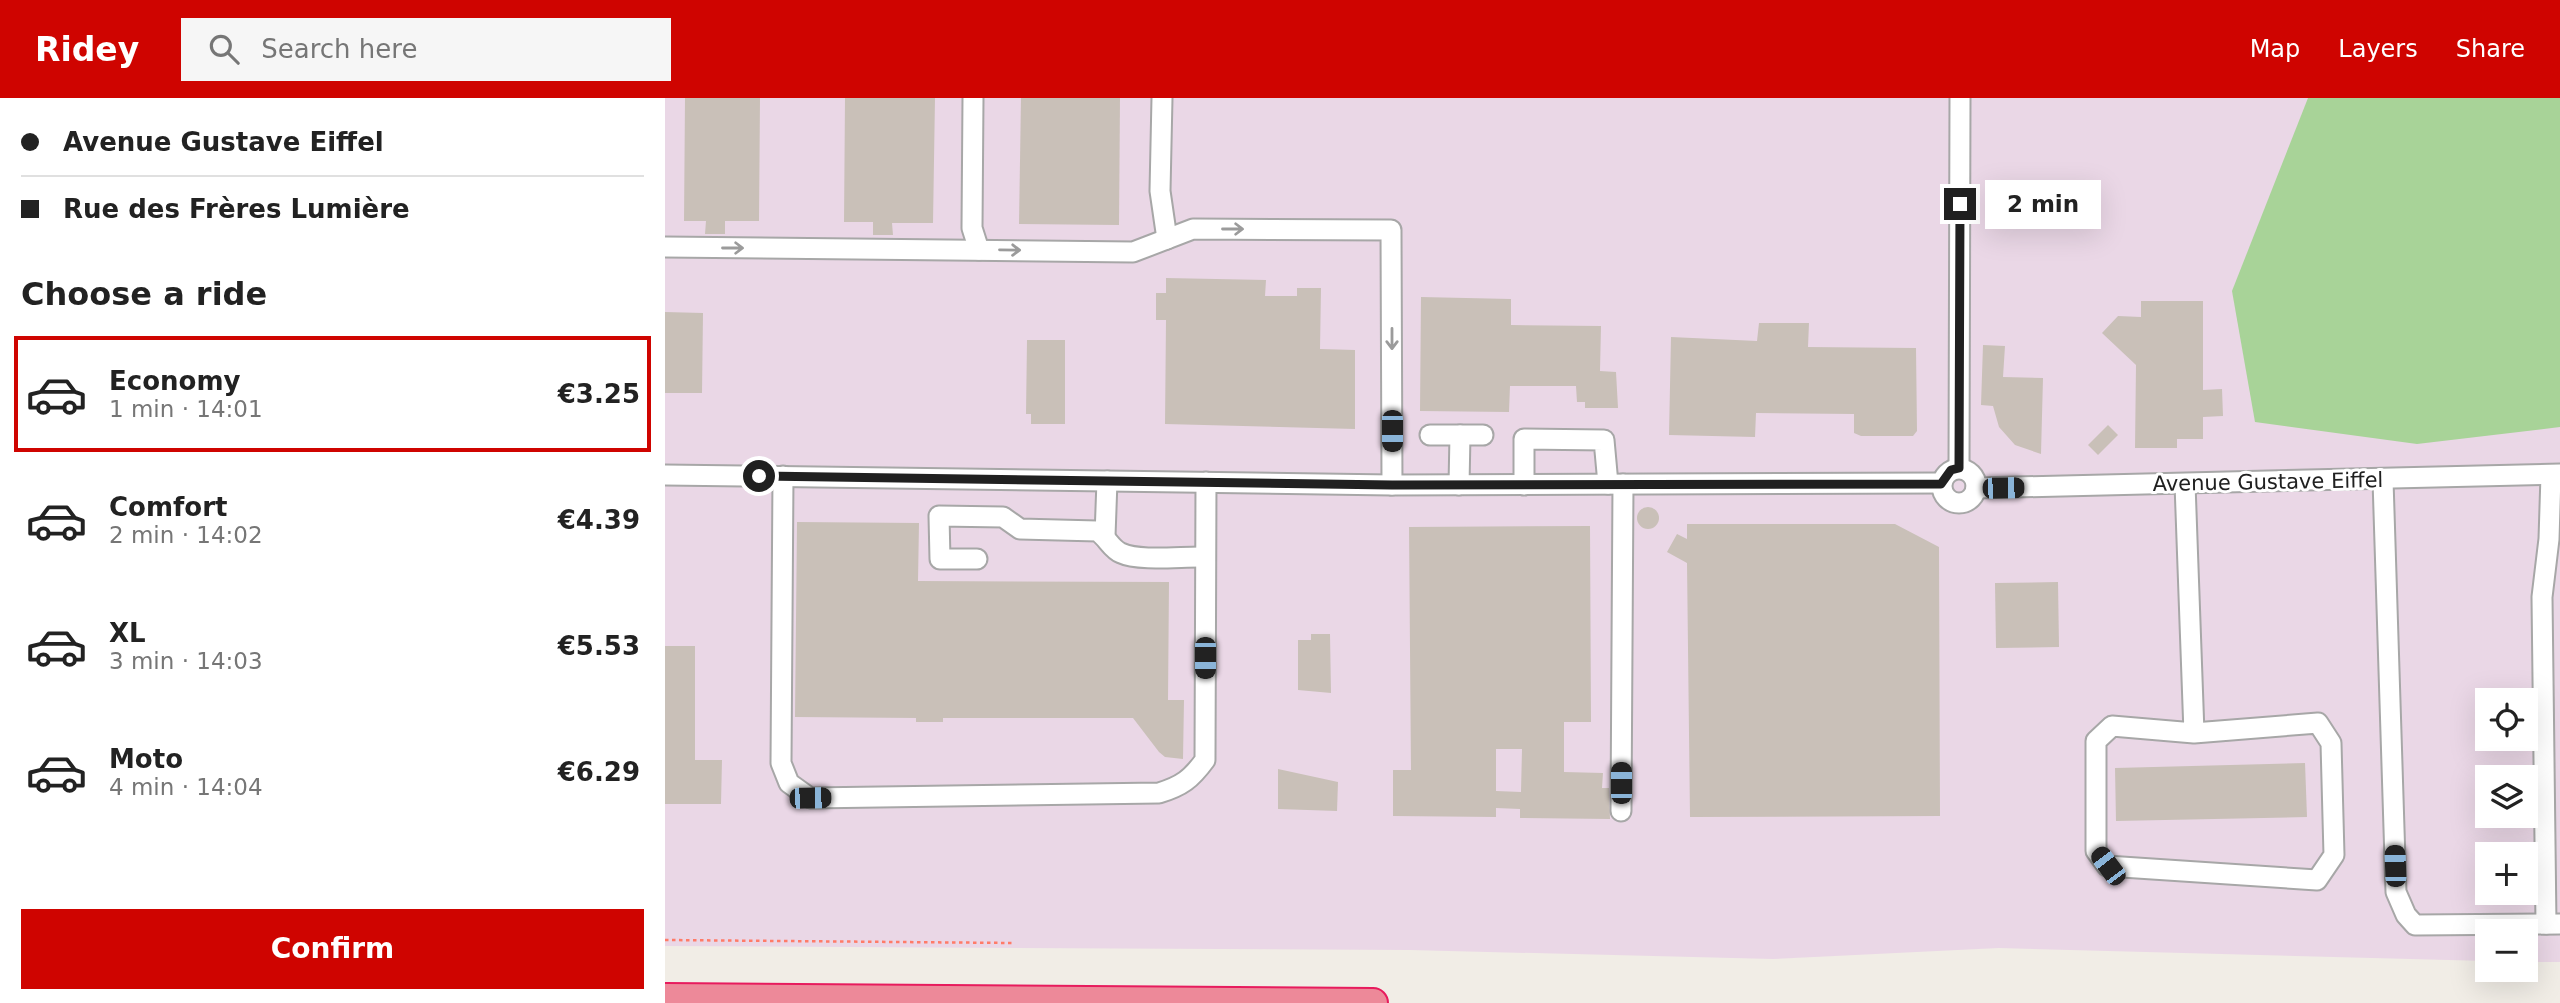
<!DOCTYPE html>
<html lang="en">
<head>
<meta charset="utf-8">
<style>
  :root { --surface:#fff; --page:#f6f6f6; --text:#222; --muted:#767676; --line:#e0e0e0; --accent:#cf0400 }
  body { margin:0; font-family:"DejaVu Sans",sans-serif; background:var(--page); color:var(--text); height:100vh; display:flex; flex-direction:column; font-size:26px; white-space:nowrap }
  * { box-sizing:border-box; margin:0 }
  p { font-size:23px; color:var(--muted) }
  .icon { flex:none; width:38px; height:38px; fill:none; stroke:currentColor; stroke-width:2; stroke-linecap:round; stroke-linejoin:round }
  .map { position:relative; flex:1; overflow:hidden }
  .drawer { display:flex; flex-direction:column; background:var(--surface); width:665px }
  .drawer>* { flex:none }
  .hud { display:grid; align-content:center; height:154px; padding:0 21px; background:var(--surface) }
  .fabs { position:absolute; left:1810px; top:590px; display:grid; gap:14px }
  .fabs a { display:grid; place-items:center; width:63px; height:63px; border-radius:0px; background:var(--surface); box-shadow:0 7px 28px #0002; font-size:35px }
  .end { position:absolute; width:32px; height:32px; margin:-16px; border:9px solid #202020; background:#fff; box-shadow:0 0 0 4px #fff }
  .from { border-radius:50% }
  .bubble { position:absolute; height:49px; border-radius:0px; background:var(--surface); box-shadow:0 7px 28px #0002; font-size:23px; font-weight:600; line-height:49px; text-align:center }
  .car { position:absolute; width:21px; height:42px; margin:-21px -10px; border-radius:9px; box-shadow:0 0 5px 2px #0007; background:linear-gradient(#222 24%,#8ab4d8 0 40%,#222 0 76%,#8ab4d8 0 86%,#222 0) }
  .hud b { display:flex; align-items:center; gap:24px; height:66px; font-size:26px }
  .hud b+b { border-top:2px solid var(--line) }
  .hud i { width:18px; height:18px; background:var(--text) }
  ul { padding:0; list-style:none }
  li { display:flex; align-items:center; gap:21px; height:116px; margin:0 14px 10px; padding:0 7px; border:4px solid transparent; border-radius:0px }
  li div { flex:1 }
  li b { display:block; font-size:26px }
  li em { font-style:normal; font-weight:600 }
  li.on { border-color:var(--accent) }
  li>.icon { width:63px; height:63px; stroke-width:1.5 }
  h2 { padding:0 21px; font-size:32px; line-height:84px }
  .button { display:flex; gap:14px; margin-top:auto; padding:14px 21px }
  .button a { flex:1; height:80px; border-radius:0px; background:var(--accent); color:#fff; font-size:28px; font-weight:600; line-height:80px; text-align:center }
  header { display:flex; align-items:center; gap:42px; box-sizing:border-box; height:98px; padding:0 35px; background:var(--accent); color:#fff }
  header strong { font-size:33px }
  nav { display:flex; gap:38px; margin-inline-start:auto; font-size:24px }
  .search { width:490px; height:63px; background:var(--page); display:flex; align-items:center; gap:18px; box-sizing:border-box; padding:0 24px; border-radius:0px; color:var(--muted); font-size:26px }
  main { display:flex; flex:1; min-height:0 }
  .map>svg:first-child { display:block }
  .industrial { fill:#ead7e6; fill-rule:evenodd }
  .forest { fill:#a8d398 }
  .building { fill:#c9c0b8; fill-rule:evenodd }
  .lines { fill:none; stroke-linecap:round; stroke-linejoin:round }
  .minor-casing { stroke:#a7a7a7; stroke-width:23 }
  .highway-casing { stroke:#e71b5d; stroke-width:32 }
  .path { stroke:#ff7b68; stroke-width:2.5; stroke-dasharray:3.5 3.5; stroke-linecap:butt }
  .minor { stroke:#fff; stroke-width:19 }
  .highway { stroke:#ed8999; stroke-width:28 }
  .oneway { stroke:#9b9b9b }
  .route { stroke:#202020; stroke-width:9 }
  .labels { text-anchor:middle; stroke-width:6; stroke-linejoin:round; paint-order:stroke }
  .street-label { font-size:21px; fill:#202020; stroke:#fff }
</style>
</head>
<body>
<header>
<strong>Ridey</strong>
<div class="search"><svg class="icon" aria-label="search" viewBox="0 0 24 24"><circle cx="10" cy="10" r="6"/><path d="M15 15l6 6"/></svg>Search here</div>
<nav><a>Map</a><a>Layers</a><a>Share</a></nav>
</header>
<main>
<section class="drawer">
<div class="hud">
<b><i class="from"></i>Avenue Gustave Eiffel</b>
<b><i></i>Rue des Frères Lumière</b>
</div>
<h2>Choose a ride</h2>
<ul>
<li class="on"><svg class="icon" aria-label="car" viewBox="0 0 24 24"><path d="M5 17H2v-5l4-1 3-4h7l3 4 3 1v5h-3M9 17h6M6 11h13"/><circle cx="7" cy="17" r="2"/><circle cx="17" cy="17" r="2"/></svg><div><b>Economy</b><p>1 min · 14:01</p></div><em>€3.25</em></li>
<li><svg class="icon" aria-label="car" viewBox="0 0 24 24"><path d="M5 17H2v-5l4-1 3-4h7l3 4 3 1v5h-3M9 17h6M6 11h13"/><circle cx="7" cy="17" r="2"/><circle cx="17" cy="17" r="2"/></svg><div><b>Comfort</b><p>2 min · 14:02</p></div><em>€4.39</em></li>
<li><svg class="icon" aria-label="car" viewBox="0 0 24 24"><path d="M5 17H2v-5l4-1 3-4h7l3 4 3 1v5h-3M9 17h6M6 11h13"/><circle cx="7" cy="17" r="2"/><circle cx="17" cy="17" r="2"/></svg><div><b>XL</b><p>3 min · 14:03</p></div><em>€5.53</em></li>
<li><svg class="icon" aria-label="car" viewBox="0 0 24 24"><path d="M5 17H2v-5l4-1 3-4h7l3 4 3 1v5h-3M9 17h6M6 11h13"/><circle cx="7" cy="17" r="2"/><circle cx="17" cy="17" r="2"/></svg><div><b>Moto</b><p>4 min · 14:04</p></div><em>€6.29</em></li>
</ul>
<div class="button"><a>Confirm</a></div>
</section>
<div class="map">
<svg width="1895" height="905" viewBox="0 0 1895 905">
  <rect width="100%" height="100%" fill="#f1ede6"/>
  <path class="industrial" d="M0 0H1895V864H1860V833H1822V863L1334 850 1108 861 745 852 0 848ZM1822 602H1860V640H1822ZM1822 679H1860V718H1822ZM1822 756H1860V794H1822Z"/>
  <polygon class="forest" points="1643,0 1895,0 1895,329 1752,346 1590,324 1567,193"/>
  <g class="building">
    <polygon points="20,0 95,0 94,123 60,123 60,136 40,136 41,123 19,123"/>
    <polygon points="180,0 270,0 268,125 227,125 228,137 208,137 208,124 179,124"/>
    <polygon points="356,0 455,0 454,127 354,126"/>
    <polygon points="501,180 601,182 600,198 632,198 632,190 656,190 655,251 690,252 690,331 500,326 501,222 491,222 491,195 501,195"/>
    <polygon points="756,199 846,201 846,227 936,228 935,273 951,274 953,310 920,310 920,304 912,304 911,288 845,288 844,314 755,313"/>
    <polygon points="1476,203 1538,203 1538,292 1557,291 1558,318 1538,319 1538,341 1512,341 1512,350 1470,350 1471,267 1437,235 1453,218 1476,219"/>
    <polygon points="0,214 38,215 37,295 0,295"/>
    <polygon points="1094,225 1144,225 1143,249 1251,250 1252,333 1248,338 1196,338 1189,335 1189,316 1091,315 1090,339 1004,337 1006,239 1092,243"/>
    <polygon points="362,242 400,242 400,326 366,326 366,316 361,316"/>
    <polygon points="1318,247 1340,248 1338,279 1378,280 1376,356 1350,347 1334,329 1328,308 1316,307"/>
    <polygon points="1443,327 1453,337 1433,357 1423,347"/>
    <circle cx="983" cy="420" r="11"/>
    <polygon points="132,424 254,425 253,483 504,484 503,602 519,602 518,661 500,659 494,654 468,620 278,620 278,624 251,624 251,620 130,619"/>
    <polygon points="1022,426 1230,426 1274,449 1275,718 1025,719 1022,465 1002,454 1012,436 1022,441"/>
    <path d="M925 428 926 624H899V674L938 675 937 690H944L945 721 855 720V711L831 710V719L728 718V672H746L744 429ZM831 651H857L856 694 831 693Z"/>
    <polygon points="1393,484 1394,549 1331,550 1330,485"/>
    <polygon points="646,536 665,536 666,595 633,592 633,542 646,542"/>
    <polygon points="0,548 30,548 30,662 57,662 56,706 0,706"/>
    <polygon points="1640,665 1642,719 1451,723 1450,670"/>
    <polygon points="613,671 673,684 672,713 613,711"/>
  </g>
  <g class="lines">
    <g class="minor-casing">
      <g id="minor">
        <polyline points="308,0 307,130 314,152"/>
        <polyline points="497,0 495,93 502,141"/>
        <polyline points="0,149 468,154 528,131 726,132 727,387"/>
        <polyline points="765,337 818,337"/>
        <polyline points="1294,370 1295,0"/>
        <circle cx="1294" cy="388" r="17"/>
        <polyline points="0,377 727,387 1276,385"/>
        <path d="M118 378 116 665 124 685 145 700 494 695C517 688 526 681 540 662L541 384"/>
        <polyline points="1718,382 1731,794 1741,817 1750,827 1895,826"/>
        <polyline points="1520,386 1529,635 1447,628 1431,643 1431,753 1442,768 1652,782 1669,757 1666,645 1653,625 1529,635"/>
        <polyline points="794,387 795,337"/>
        <polyline points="859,387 859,341 939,342 943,386"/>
        <polyline points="1311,390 1895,376"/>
        <polyline points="440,438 442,383"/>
        <path d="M312 461H275L274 418 338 419 355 431 432 433C442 439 446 451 456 455 475 464 519 458 540 459"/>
        <polyline points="956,713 958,386"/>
        <polyline points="1881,826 1877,499 1884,441 1886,377"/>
      </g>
    </g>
    <g class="highway-casing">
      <polyline id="highway" points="0,900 708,905"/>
    </g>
    <polyline class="path" points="0,842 349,845"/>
    <use href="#minor" class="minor"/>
    <use href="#highway" class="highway"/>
  </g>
  <defs><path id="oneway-shaft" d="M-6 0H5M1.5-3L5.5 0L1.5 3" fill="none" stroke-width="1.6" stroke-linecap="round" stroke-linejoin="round" transform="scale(1.75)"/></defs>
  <g class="oneway">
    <use href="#oneway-shaft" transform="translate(568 131)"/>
    <use href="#oneway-shaft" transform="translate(68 150)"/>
    <use href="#oneway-shaft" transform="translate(345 152) rotate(1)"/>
    <use href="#oneway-shaft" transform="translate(727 241) rotate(90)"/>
  </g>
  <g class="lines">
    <polyline class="route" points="94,378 727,387 1276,386 1286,372 1294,370 1295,106"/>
  </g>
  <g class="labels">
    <g class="street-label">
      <text transform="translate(1603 384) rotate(-1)" y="7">Avenue Gustave Eiffel</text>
    </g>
  </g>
</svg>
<div class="fabs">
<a><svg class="icon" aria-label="locate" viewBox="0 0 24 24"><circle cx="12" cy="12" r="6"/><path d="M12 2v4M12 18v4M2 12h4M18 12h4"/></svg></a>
<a><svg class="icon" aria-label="layers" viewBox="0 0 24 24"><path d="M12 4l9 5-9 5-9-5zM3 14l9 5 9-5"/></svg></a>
<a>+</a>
<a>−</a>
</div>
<i class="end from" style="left:94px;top:378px"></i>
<i class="end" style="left:1295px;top:106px"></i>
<div class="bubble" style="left:1320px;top:82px;width:116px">2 min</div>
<i class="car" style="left:727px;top:333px;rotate:180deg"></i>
<i class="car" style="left:1338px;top:390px;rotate:89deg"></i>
<i class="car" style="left:540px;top:560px;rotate:180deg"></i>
<i class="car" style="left:956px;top:685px;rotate:0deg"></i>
<i class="car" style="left:145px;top:700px;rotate:89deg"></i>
<i class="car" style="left:1443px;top:768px;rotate:323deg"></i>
<i class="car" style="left:1730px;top:768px;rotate:358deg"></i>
</div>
</main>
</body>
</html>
